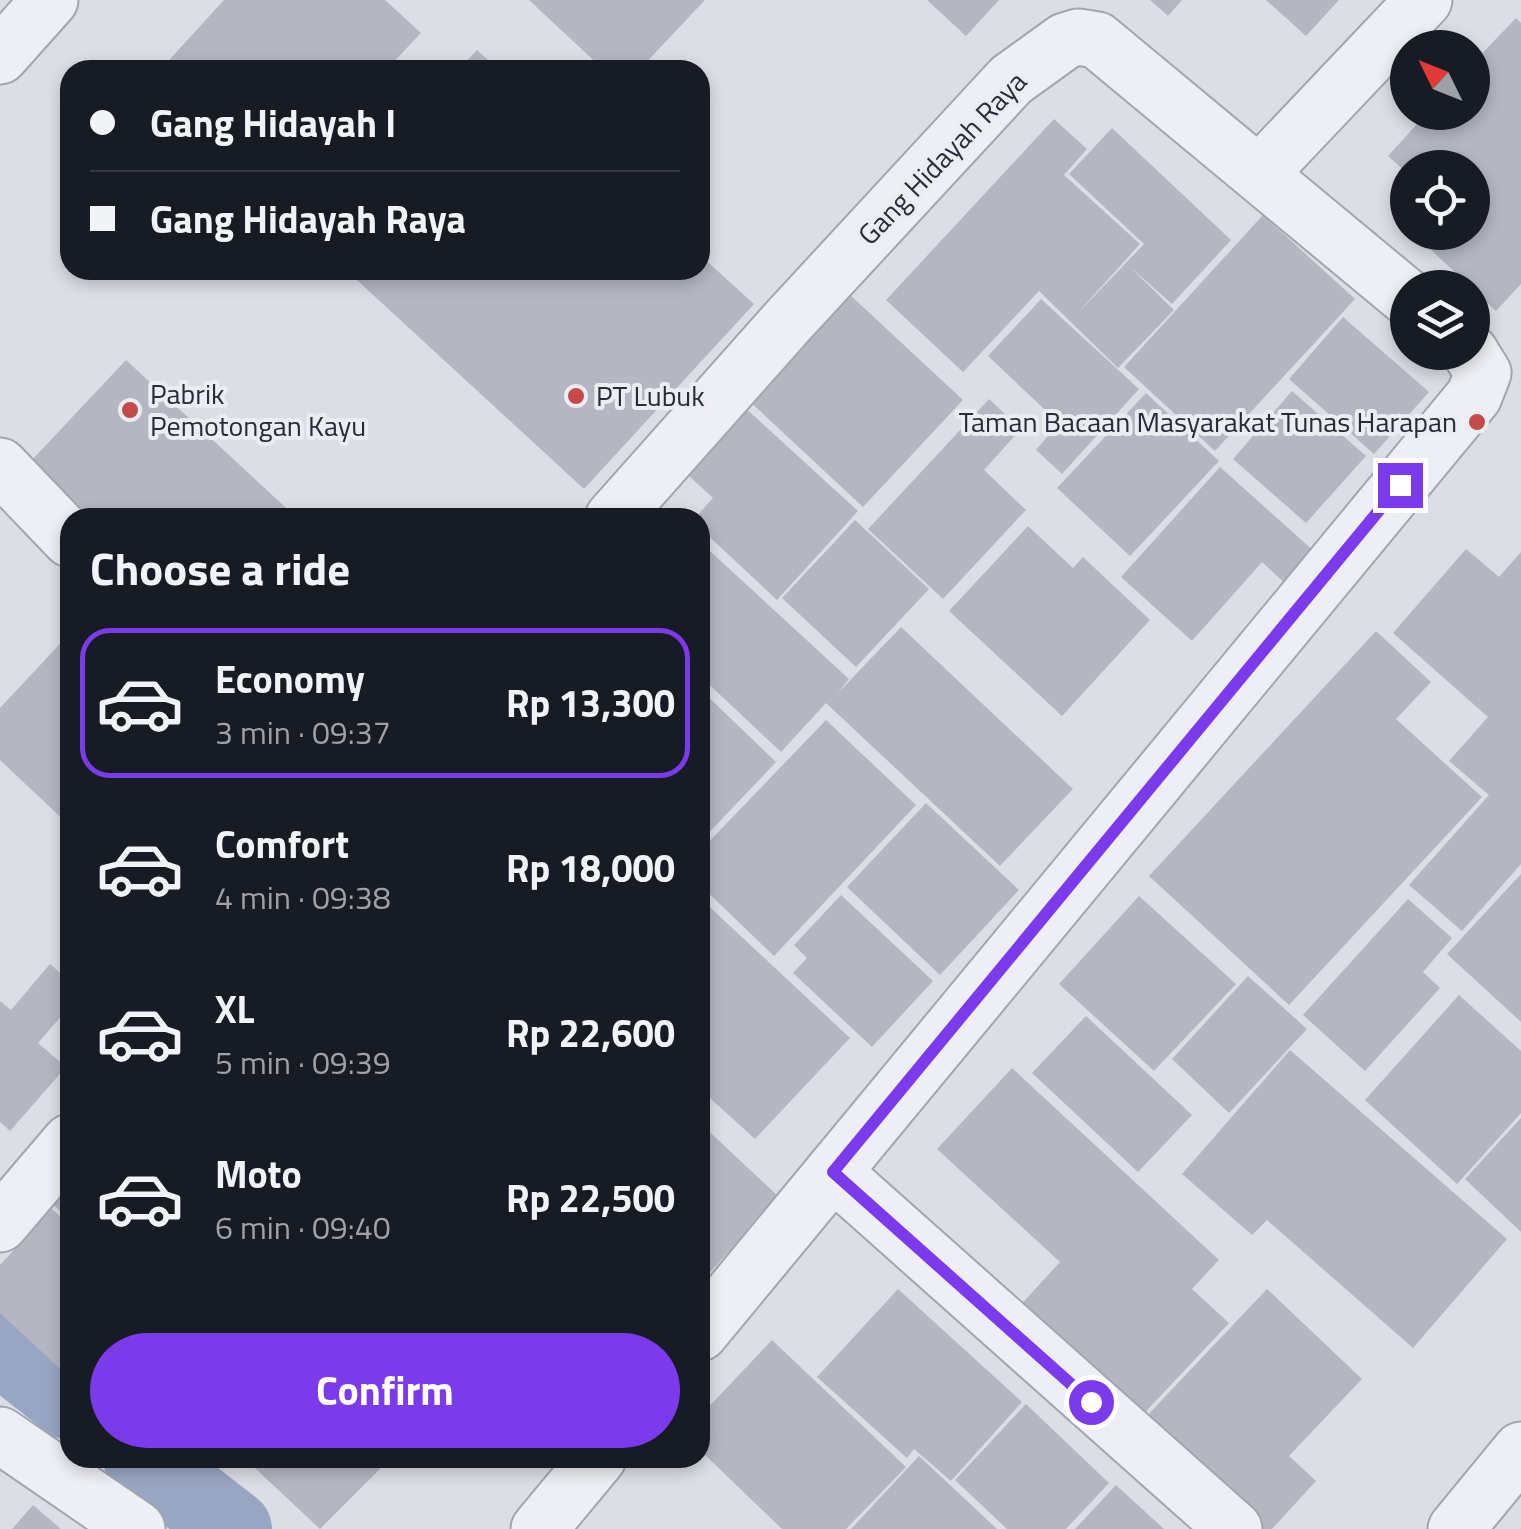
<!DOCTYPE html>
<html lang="en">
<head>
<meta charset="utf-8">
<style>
  :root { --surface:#171b24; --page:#20242c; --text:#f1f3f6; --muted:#9ea1a6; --line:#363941; --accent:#7c3aed }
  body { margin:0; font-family:"Titillium Web",sans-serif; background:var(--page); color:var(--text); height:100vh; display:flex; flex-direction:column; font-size:38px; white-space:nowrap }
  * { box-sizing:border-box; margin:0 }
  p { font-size:32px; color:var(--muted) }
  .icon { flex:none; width:55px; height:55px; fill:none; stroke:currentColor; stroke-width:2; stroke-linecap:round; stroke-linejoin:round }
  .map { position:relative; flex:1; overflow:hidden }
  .side { position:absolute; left:60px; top:508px; width:650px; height:960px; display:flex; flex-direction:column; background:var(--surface); border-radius:30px; box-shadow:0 5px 15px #0003 }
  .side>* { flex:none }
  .top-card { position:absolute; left:60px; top:60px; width:650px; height:220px; border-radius:30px; box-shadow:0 5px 15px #0003; display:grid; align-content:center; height:220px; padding:0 30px; background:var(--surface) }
  .needle { width:65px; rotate:313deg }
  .buttons { position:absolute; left:1390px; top:30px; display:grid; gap:20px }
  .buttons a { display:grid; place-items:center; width:100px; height:100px; border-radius:50%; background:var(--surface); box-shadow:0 5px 15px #0003; font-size:50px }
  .end { position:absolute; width:45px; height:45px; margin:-22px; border:12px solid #7c3aed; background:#fff; box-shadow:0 0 0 5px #fff }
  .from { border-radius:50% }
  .top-card b { display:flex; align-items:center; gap:35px; height:95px; font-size:38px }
  .top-card b+b { border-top:2px solid var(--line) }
  .top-card i { width:25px; height:25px; background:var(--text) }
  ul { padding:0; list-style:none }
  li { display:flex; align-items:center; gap:30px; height:150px; margin:0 20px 15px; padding:0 10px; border:5px solid transparent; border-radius:30px }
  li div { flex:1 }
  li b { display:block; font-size:38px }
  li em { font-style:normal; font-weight:700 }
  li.current { border-color:var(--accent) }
  li>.icon { width:90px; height:90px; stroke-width:1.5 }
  h2 { padding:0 30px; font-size:45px; line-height:120px }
  .button { display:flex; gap:20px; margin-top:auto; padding:20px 30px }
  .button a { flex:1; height:115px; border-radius:60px; background:var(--accent); color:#fff; font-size:40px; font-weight:700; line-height:115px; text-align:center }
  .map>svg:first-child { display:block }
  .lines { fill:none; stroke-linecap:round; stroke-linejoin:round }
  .canal { stroke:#99a6c3; stroke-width:78 }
  .building { fill:#b4b7c2 }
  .street-casing { stroke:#a2a5ae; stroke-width:59 }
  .street { stroke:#eeeff4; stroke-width:55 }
  .route { stroke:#7c3aed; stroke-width:12 }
  .poi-dot { fill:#c44b48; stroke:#ebedf3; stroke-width:4 }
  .labels { text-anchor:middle; stroke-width:8; stroke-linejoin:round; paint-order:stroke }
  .street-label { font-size:28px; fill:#272b3a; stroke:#ebedf3 }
  .poi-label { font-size:28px; fill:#272b3a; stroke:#ebedf3; text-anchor:start }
</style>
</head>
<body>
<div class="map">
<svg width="1521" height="1529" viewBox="0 0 1521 1529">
  <rect width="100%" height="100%" fill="#dcdee5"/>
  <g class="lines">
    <g class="canal">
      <polyline points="0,1346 70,1401"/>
      <polyline points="142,1458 233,1529"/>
    </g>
  </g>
  <g class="building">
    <polygon points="224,0 385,0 421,33 386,70 160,70"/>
    <polygon points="529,0 705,0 639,70 604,70"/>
    <polygon points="927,0 999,0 966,36"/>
    <polygon points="1150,0 1182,0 1168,16"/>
    <polygon points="1266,0 1339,0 1306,36"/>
    <polygon points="1516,18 1521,23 1521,284 1496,311 1412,232 1472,232 1472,168 1408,168 1408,174 1388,156 1428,112 1472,112 1472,64"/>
    <polygon points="477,50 499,70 458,70"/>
    <polygon points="1054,119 1087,149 1064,175 1140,244 1075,316 1144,244 1069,174 1112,128 1231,240 1172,304 1129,266 1174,310 1118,368 1039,291 963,372 886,300"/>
    <polygon points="1263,215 1355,299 1215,451 1124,367"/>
    <polygon points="700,255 754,304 584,489 346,270 700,270"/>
    <polygon points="847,292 963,400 863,507 747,399"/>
    <polygon points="1041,299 1139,389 1062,474 1036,450 1059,423 988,356"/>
    <polygon points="1343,317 1429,392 1374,454 1289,379"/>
    <polygon points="126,360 297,518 92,518 31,461"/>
    <polygon points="1292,391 1366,456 1306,523 1233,459"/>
    <polygon points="1146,393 1219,461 1130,556 1057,488"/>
    <polygon points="989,399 1021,429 984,470 1026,510 943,599 868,529"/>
    <polygon points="740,403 858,511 777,600 700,528 700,518 695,518 713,498 688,475 714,447 706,440"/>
    <polygon points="1220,467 1317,554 1289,587 1262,562 1192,641 1121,577"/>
    <polygon points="855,520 929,589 856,667 782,598"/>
    <polygon points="1028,526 1073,568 1083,557 1150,620 1062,716 949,611"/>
    <polygon points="700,542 849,679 837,694 901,627 1073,789 1000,866 826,703 781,752 700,676"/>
    <polygon points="1466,549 1499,577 1521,552 1521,864 1462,931 1409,885 1489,795 1449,761 1488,717 1393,633"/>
    <polygon points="1376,631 1431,682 1396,719 1482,797 1289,1005 1149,876"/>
    <polygon points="70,633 70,826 0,760 0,708"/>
    <polygon points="700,689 776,762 700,842"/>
    <polygon points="826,720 916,805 774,956 700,885 700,851"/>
    <polygon points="926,803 1019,890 940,975 847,887"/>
    <polygon points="1521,874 1521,1022 1447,954"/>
    <polygon points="841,895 933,981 872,1047 793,973 807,958 794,945"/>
    <polygon points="1139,896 1236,984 1154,1071 1059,984"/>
    <polygon points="700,898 850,1038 755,1139 700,1089"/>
    <polygon points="1408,899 1452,938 1423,972 1440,988 1365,1071 1303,1015"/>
    <polygon points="50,964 70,982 70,1006 38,1043 66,1067 10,1131 0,1122 0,1001 11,1010"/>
    <polygon points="1248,976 1307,1029 1229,1113 1172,1059"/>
    <polygon points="1459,995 1521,1051 1521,1113 1457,1184 1365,1100"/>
    <polygon points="1086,1016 1192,1115 1138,1172 1032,1073"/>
    <polygon points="1290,1050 1507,1239 1413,1348 1267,1220 1252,1235 1182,1174"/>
    <polygon points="1012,1068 1219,1260 1192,1289 1229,1323 1136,1422 1015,1311 1060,1262 937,1149"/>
    <polygon points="1521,1118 1521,1232 1465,1179"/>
    <polygon points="700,1123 779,1197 700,1283"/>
    <polygon points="70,1174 70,1220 47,1199"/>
    <polygon points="52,1209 70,1225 70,1378 0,1313 0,1265"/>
    <polygon points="898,1289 1022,1402 951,1481 914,1449 907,1458 817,1377"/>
    <polygon points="1267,1289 1362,1379 1289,1456 1316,1481 1272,1529 1258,1529 1143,1420"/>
    <polygon points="772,1340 906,1467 846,1529 782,1529 700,1450 700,1416"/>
    <polygon points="1026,1404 1109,1483 1066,1529 1007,1529 955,1480"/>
    <polygon points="919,1456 997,1529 851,1529"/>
    <polygon points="244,1458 391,1458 320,1529"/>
    <polygon points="1116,1485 1164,1529 1075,1529"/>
    <polygon points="33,1505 61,1529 12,1529"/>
  </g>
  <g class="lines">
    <g class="street-casing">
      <g id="street">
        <polyline points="0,56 50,0"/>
        <polyline points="1260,173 1424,0"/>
        <polyline points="0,466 70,539"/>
        <polyline points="613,518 789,320 1011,80 1065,41 1078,37 1097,40 1408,298"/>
        <polyline points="833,1172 1234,1529"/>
        <polyline points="0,1224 70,1142"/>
        <polyline points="700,1333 1474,396 1483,373 1470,352"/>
        <polyline points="0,1435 137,1529"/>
        <polyline points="539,1529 598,1458"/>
        <polyline points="1456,1529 1521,1450"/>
      </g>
    </g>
    <use href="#street" class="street"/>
  </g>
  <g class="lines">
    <polyline class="route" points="1091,1402 833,1172 1400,485"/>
  </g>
  <g class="poi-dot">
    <circle cx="576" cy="396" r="10"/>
    <circle cx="130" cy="410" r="10"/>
    <circle cx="1477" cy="422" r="10"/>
  </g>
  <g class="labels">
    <g class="street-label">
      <text transform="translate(942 158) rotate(-46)" y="10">Gang Hidayah Raya</text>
    </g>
    <g class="poi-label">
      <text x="150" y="404">Pabrik<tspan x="150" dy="32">Pemotongan Kayu</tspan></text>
      <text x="596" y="406">PT Lubuk</text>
      <text x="1457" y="432" text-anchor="end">Taman Bacaan Masyarakat Tunas Harapan</text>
    </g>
  </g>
</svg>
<div class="buttons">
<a><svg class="needle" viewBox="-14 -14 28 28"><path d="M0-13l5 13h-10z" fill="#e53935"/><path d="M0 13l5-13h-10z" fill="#9ea1a6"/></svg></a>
<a><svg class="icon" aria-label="locate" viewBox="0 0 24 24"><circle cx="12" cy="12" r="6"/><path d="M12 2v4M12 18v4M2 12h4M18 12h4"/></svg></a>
<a><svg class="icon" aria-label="layers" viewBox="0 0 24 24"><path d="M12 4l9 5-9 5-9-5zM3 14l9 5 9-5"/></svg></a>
</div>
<i class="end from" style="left:1091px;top:1402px"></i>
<i class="end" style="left:1400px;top:485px"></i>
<div class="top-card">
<b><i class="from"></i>Gang Hidayah I</b>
<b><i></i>Gang Hidayah Raya</b>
</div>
<section class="side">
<h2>Choose a ride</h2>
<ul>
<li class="current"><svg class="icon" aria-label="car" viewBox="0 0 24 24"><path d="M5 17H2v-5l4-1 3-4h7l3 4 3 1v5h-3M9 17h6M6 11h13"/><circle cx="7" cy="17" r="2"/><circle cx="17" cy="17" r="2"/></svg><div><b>Economy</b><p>3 min · 09:37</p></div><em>Rp 13,300</em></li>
<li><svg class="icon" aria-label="car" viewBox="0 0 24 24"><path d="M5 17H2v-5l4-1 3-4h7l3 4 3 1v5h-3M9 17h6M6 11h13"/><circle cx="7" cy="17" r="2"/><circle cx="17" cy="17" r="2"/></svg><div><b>Comfort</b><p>4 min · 09:38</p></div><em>Rp 18,000</em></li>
<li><svg class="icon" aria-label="car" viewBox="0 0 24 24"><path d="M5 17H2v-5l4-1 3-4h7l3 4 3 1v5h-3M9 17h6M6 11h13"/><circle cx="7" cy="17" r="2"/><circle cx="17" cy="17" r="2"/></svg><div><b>XL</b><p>5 min · 09:39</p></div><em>Rp 22,600</em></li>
<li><svg class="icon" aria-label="car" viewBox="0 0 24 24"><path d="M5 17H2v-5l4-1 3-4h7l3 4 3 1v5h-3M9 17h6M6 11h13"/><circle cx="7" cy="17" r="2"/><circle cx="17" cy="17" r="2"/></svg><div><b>Moto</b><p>6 min · 09:40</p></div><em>Rp 22,500</em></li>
</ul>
<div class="button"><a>Confirm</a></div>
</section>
</div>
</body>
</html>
